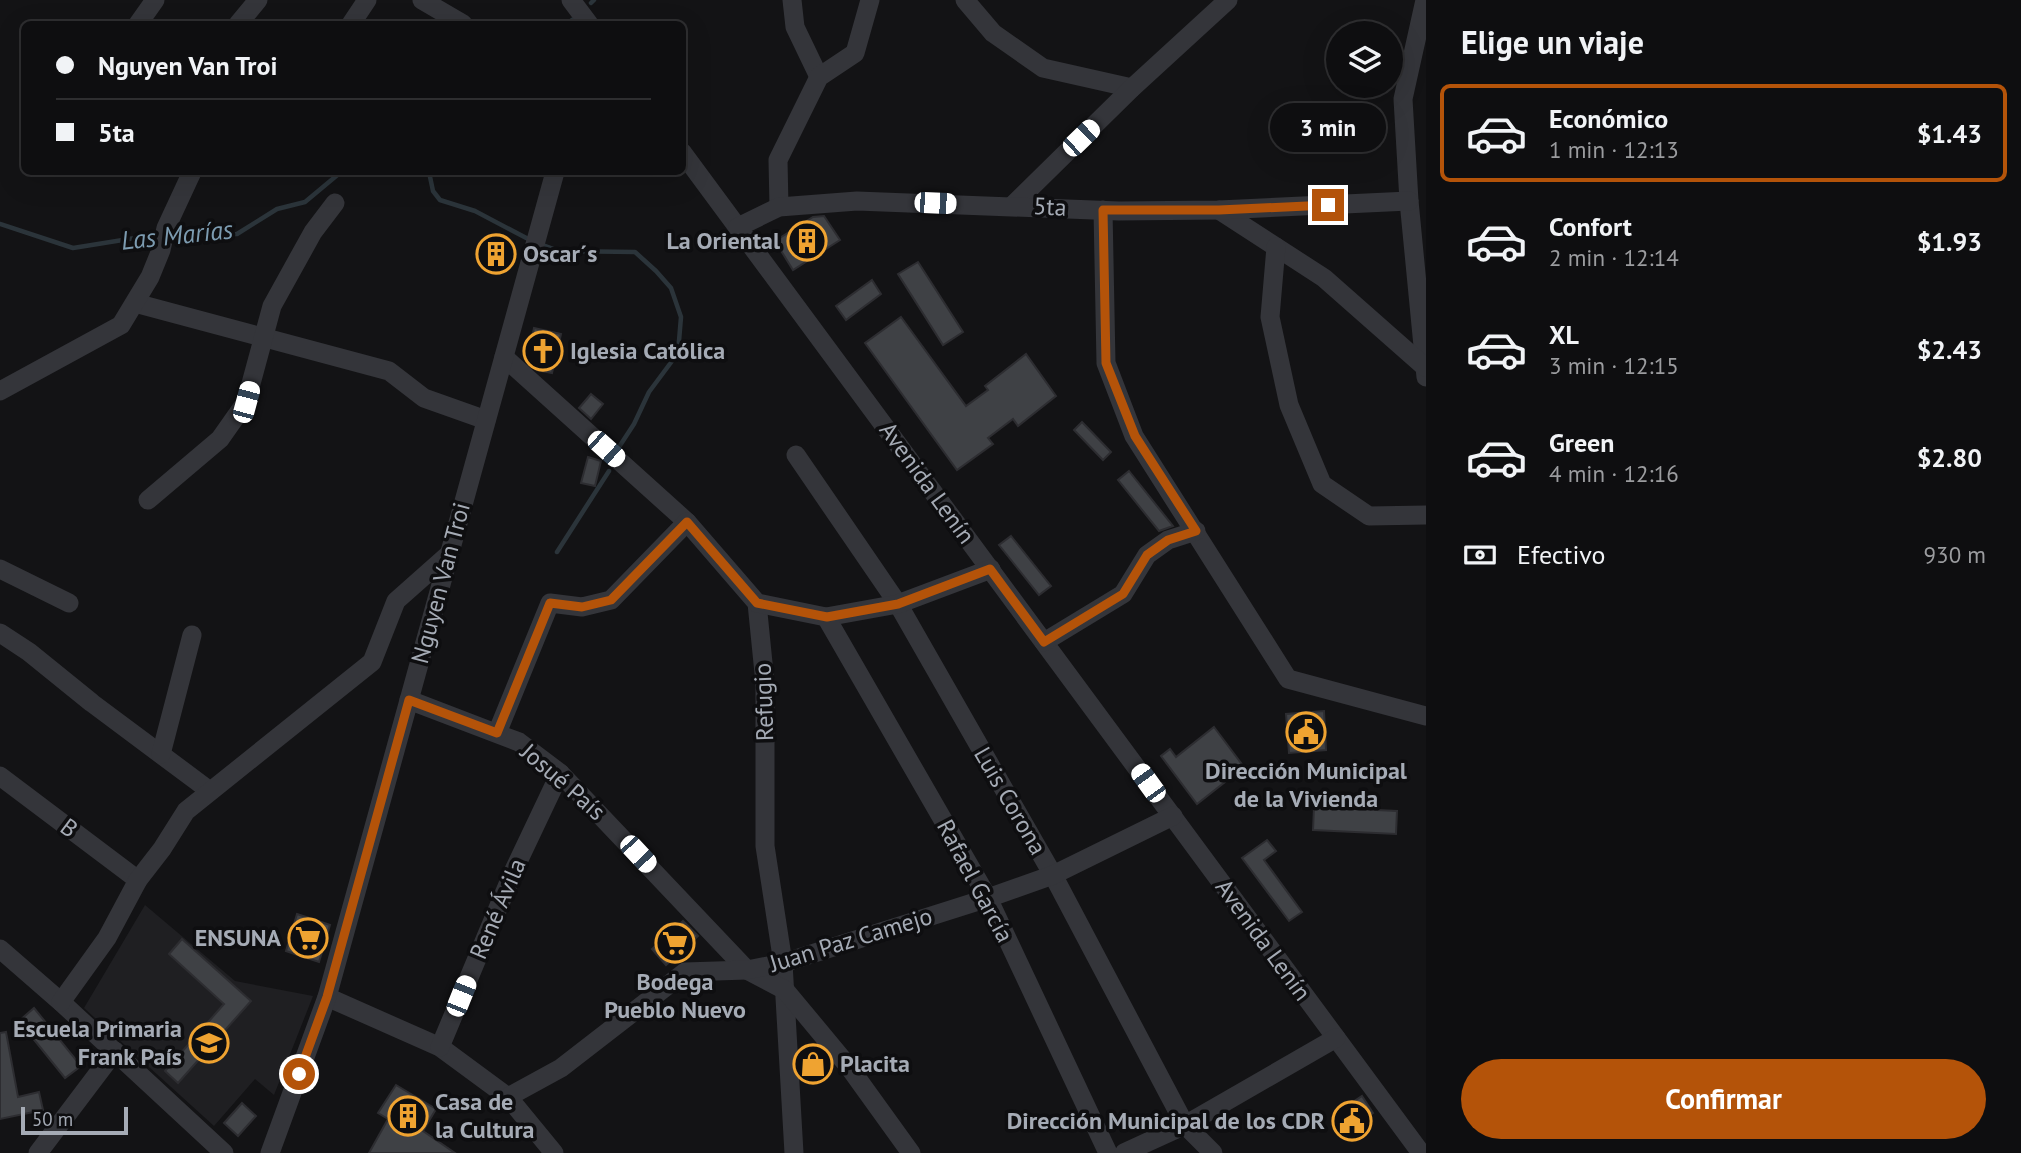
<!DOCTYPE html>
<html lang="es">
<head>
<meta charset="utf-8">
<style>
  :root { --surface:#0e0e10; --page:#171719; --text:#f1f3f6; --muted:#9b9c9f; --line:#2e2e30; --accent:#b45309 }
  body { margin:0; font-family:"PT Sans",sans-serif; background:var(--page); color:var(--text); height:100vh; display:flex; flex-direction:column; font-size:26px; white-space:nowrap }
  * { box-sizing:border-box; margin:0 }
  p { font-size:23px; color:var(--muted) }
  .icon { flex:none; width:38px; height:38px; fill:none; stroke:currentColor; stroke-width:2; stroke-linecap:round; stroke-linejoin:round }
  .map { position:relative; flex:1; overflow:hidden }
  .drawer { display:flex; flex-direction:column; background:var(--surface); width:595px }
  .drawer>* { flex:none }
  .banner { position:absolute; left:21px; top:21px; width:665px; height:154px; border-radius:10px; box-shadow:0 7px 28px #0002,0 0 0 2px var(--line); display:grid; align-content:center; height:154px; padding:0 35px; background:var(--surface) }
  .fabs { position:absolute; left:1326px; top:21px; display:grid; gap:14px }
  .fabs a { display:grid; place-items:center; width:77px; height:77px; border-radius:50%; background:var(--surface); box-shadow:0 7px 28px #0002,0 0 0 2px var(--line); font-size:35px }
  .scale { position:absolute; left:21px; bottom:18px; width:107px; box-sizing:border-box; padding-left:7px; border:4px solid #a5abb5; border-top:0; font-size:19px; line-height:24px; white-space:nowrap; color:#a5abb5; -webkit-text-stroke:5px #0e0e10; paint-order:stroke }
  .end { position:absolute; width:32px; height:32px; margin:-16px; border:9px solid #b45309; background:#fff; box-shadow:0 0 0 4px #fff }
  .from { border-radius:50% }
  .bubble { position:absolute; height:49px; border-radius:24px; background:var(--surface); box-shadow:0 7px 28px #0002,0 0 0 2px var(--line); font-size:23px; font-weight:700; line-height:49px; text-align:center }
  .car { position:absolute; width:21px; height:42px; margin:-21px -10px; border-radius:9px; box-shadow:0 0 5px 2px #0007; background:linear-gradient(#fff 24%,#345 0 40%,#fff 0 76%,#345 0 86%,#fff 0) }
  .banner b { display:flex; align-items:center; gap:24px; height:66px; font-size:26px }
  .banner b+b { border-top:2px solid var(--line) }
  .banner i { width:18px; height:18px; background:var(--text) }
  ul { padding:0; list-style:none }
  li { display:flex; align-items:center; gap:21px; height:98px; margin:0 14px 10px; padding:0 21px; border:4px solid transparent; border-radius:10px }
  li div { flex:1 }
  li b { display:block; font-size:26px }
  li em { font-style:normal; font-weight:700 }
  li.selected { border-color:var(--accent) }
  li>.icon { width:63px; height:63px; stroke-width:1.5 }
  h2 { padding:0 35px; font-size:32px; line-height:84px }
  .pay { display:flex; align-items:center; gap:18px; height:77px; padding:0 35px; font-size:26px }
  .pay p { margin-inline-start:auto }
  .primary-button { display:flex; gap:14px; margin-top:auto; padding:14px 35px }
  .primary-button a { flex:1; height:80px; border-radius:42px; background:var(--accent); color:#fff; font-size:28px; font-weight:700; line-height:80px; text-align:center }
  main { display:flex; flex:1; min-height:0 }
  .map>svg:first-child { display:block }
  .built { fill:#1f1f22 }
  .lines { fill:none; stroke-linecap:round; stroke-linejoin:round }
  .stream { stroke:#2b343a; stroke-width:4.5 }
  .building { fill:#3f4145; stroke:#2d2d31; stroke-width:2 }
  .minor { stroke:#34353a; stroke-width:19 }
  .route { stroke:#b45309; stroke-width:9 }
  .labels { text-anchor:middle; stroke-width:7; stroke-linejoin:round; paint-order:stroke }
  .street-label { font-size:24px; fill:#a5abb5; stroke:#0e0e10 }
  .poi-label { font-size:24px; font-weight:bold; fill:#a5abb5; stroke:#0e0e10; text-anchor:end }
  .water-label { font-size:26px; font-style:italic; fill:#7c9bb0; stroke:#0e0e10 }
</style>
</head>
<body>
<main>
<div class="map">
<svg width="1426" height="1153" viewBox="0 0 1426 1153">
  <rect width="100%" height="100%" fill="#131315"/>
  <polygon class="built" points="145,905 235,981 313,996 274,1095 255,1079 214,1126 84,1008"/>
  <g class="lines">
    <g class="stream">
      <polyline points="591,3 594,0"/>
      <polyline points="567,24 572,20"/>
      <polyline points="429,172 433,191 440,200 475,211 532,241"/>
      <polyline points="0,224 73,248 160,234"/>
      <polyline points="169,235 237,234 277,209 305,202 341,172"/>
      <polyline points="540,244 559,251 635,252 656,271 671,288 681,317 678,353 649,392 634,424 619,447"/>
      <polyline points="557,552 609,471"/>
    </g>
  </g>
  <g class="building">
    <polygon points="824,216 840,240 793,270 775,241 813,217"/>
    <polygon points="485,241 512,248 507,267 480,260"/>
    <polygon points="918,262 963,332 943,345 898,274"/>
    <polygon points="872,280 881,294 846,320 836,306"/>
    <polygon points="901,317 966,406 988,390 985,386 1026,354 1056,396 1018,426 1013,419 988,438 993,444 957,470 865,343"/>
    <polygon points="534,328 561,334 552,373 537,370 527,361"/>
    <polygon points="591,394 603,404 591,419 579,408"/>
    <polygon points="1082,422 1111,452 1103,460 1074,430"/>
    <polygon points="588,457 601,461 595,486 581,483"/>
    <polygon points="1129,471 1173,526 1159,531 1118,480"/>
    <polygon points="1011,536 1051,586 1039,595 999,545"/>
    <polygon points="1324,711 1326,750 1289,753 1286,714"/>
    <polygon points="1214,727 1244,767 1197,804 1161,756 1170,749 1176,757"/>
    <polygon points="1314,807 1397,811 1396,834 1313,830"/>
    <polygon points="1267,840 1276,851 1264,860 1302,912 1289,921 1242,858"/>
    <polygon points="297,914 330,925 319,962 286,951"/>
    <polygon points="683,921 698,936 666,965 652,949"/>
    <polygon points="182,939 251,1001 178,1083 165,1071 224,1004 169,954"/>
    <polygon points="34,1008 81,1066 65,1078 19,1021"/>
    <polygon points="6,1032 18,1097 39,1092 43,1110 0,1119 0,1033"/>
    <polygon points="396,1085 436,1109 423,1131 455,1153 369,1153 388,1119 378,1113"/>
    <polygon points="1362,1096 1373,1113 1349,1130 1338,1112"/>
    <polygon points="242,1103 256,1116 238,1136 224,1123"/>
  </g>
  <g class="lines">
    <g class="minor">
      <polyline points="422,0 463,24"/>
      <polyline points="571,0 589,24"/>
      <polyline points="792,0 795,27 819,77"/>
      <polyline points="965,0 993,33 1043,68 1132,88"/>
      <polyline points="1425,0 1403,99 1409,201 1426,377"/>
      <polyline points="138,24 155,0"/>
      <polyline points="238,24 258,0"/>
      <polyline points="351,24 367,0"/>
      <polyline points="682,152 1421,1153"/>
      <polyline points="1012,206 1132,88 1228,0"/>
      <polyline points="779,207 778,160 819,77 855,53 870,0"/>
      <polyline points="1103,210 1106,363 1134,436 1288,679 1426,716"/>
      <polyline points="1219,210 1324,278 1425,367"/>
      <polyline points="738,227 779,207 857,201 1119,211 1219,210 1409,201"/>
      <polyline points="1276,247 1270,317 1289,405 1322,484 1369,516 1426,515"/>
      <polyline points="135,303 389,371 424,398 486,420"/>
      <polyline points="504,357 687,522 757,603 765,683 765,846 783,963 794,1153"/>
      <polyline points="0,391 121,325 150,277 161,250 166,228 192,172"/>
      <polyline points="796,455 898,604 1053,875 1185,1125 1213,1153"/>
      <polyline points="148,500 220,439 246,402 272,306 313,232 335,203"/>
      <polyline points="0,569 69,603"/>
      <polyline points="757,603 826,617 898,604 991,569"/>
      <polyline points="826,617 988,898 1108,1153"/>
      <polyline points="0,633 29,652 92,703 210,791"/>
      <polyline points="1044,642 1123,594 1147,555 1168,540 1196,531"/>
      <polyline points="409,700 519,742 560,773 747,970 785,990 849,1067 911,1153"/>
      <polyline points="497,733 550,603 582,607 611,600 687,522"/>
      <polyline points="161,754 192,635"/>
      <polyline points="0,776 138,880"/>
      <polyline points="0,949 61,1002 224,1153"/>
      <polyline points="327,997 440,1047 508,1097 554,1153"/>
      <polyline points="61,1002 107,938 138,880 162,849 186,811 372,662 396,601 449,554"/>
      <polyline points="440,1047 514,870 560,773"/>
      <polyline points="508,1097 561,1068 685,972 747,970 783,963 988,898 1053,875 1173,816"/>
      <polyline points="38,1153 115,1051"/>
      <polyline points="270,1153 327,997 555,172"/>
      <polyline points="1124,1153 1185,1125 1336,1038"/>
    </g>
  </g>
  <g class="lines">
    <polyline class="route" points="299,1074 327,997 409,700 497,733 550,603 582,607 611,600 687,522 757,603 827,617 898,604 990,569 1044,642 1123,594 1147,555 1168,540 1196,531 1135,436 1106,363 1103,210 1219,210 1328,205"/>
  </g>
  <defs>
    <g id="building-ring" transform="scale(2.0125)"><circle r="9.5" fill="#0e0e10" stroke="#efa331" stroke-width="1.5"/><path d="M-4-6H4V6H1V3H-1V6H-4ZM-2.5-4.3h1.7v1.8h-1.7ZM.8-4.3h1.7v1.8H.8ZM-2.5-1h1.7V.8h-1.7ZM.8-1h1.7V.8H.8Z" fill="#efa331"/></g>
    <g id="church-ring" transform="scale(2.0125)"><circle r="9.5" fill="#0e0e10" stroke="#efa331" stroke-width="1.5"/><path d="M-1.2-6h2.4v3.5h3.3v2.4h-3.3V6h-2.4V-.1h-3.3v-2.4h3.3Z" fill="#efa331"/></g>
    <g id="civic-ring" transform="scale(2.0125)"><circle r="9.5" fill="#0e0e10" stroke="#efa331" stroke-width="1.5"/><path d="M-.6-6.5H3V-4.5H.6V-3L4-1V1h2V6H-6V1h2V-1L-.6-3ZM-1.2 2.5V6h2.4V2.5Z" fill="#efa331"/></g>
    <g id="supermarket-ring" transform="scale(2.0125)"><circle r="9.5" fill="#0e0e10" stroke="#efa331" stroke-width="1.5"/><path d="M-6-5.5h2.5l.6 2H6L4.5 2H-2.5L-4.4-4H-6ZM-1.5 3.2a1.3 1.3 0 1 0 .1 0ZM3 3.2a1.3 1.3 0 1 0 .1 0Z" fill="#efa331"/></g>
    <g id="school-ring" transform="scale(2.0125)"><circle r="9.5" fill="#0e0e10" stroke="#efa331" stroke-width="1.5"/><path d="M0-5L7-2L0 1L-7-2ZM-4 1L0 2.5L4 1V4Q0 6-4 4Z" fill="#efa331"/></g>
    <g id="shop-ring" transform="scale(2.0125)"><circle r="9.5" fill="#0e0e10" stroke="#efa331" stroke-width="1.5"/><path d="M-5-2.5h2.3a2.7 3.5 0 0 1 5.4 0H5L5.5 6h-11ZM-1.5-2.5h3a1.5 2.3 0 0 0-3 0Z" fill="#efa331"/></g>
  </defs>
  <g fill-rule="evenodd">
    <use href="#building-ring" x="807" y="241"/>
    <use href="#building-ring" x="496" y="254"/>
    <use href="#church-ring" x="543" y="351"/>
    <use href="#civic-ring" x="1306" y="732"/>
    <use href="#supermarket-ring" x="308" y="938"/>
    <use href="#supermarket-ring" x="675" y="943"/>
    <use href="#school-ring" x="209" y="1043"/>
    <use href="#shop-ring" x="813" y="1064"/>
    <use href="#building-ring" x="408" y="1116"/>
    <use href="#civic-ring" x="1352" y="1121"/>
  </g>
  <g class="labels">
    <g class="street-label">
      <text transform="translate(1050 207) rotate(3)" y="8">5ta</text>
      <text transform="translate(927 483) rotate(54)" y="8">Avenida Lenín</text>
      <text transform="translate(441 583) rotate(-75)" y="8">Nguyen Van Troi</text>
      <text transform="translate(764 702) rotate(-92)" y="8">Refugio</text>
      <text transform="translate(563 782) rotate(41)" y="8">Josué País</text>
      <text transform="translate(1010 801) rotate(60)" y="8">Luis Corona</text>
      <text transform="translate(69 828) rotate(37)" y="8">B</text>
      <text transform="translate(975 881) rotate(62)" y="8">Rafael García</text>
      <text transform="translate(498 909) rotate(-67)" y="8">René Ávila</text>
      <text transform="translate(851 940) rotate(-17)" y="8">Juan Paz Camejo</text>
      <text transform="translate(1263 940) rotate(54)" y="8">Avenida Lenín</text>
    </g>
    <g class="poi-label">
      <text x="780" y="249">La Oriental</text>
      <text x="523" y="262" text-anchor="start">Oscar´s</text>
      <text x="570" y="359" text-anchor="start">Iglesia Católica</text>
      <text x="1306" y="779" text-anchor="middle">Dirección Municipal<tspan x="1306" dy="28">de la Vivienda</tspan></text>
      <text x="281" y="946">ENSUNA</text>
      <text x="675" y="990" text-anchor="middle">Bodega<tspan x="675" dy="28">Pueblo Nuevo</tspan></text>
      <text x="182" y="1037">Escuela Primaria<tspan x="182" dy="28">Frank País</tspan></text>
      <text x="840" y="1072" text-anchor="start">Placita</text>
      <text x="435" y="1110" text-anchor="start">Casa de<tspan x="435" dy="28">la Cultura</tspan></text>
      <text x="1325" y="1129">Dirección Municipal de los CDR</text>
    </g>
    <g class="water-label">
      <text transform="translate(177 235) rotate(-6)" y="9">Las Marías</text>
    </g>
  </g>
</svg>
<div class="fabs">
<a><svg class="icon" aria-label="layers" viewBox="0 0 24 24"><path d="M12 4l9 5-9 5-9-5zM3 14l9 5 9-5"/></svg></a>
</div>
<div class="scale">50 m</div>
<i class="end from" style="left:299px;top:1074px"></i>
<i class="end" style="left:1328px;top:205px"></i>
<div class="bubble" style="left:1270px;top:103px;width:116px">3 min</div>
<i class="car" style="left:1081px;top:138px;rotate:46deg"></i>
<i class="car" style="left:935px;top:203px;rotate:92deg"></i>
<i class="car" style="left:246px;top:402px;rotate:15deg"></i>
<i class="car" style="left:606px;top:449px;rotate:132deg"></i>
<i class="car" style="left:1148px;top:783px;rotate:324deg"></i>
<i class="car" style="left:638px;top:854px;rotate:137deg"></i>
<i class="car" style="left:461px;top:996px;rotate:22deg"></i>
<div class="banner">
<b><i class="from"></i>Nguyen Van Troi</b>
<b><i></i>5ta</b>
</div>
</div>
<section class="drawer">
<h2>Elige un viaje</h2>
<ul>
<li class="selected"><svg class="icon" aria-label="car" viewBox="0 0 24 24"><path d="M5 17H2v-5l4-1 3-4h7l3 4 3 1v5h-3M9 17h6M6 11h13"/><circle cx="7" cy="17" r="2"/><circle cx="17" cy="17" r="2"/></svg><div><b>Económico</b><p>1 min · 12:13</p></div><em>$1.43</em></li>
<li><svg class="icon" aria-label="car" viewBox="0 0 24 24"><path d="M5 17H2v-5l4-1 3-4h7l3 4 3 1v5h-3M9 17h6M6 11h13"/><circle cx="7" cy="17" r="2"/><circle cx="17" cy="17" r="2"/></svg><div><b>Confort</b><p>2 min · 12:14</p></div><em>$1.93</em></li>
<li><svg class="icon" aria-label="car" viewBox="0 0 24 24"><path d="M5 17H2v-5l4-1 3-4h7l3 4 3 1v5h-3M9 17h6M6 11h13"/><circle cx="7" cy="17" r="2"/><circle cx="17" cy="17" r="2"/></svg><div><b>XL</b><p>3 min · 12:15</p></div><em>$2.43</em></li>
<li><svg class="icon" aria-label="car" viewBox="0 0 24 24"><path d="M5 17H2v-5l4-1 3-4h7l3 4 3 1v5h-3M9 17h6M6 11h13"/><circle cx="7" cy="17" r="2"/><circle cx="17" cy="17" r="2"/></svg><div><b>Green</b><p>4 min · 12:16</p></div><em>$2.80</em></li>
</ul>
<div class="pay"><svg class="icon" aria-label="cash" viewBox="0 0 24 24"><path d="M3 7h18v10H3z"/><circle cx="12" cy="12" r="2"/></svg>Efectivo<p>930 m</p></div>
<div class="primary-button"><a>Confirmar</a></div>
</section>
</main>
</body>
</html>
